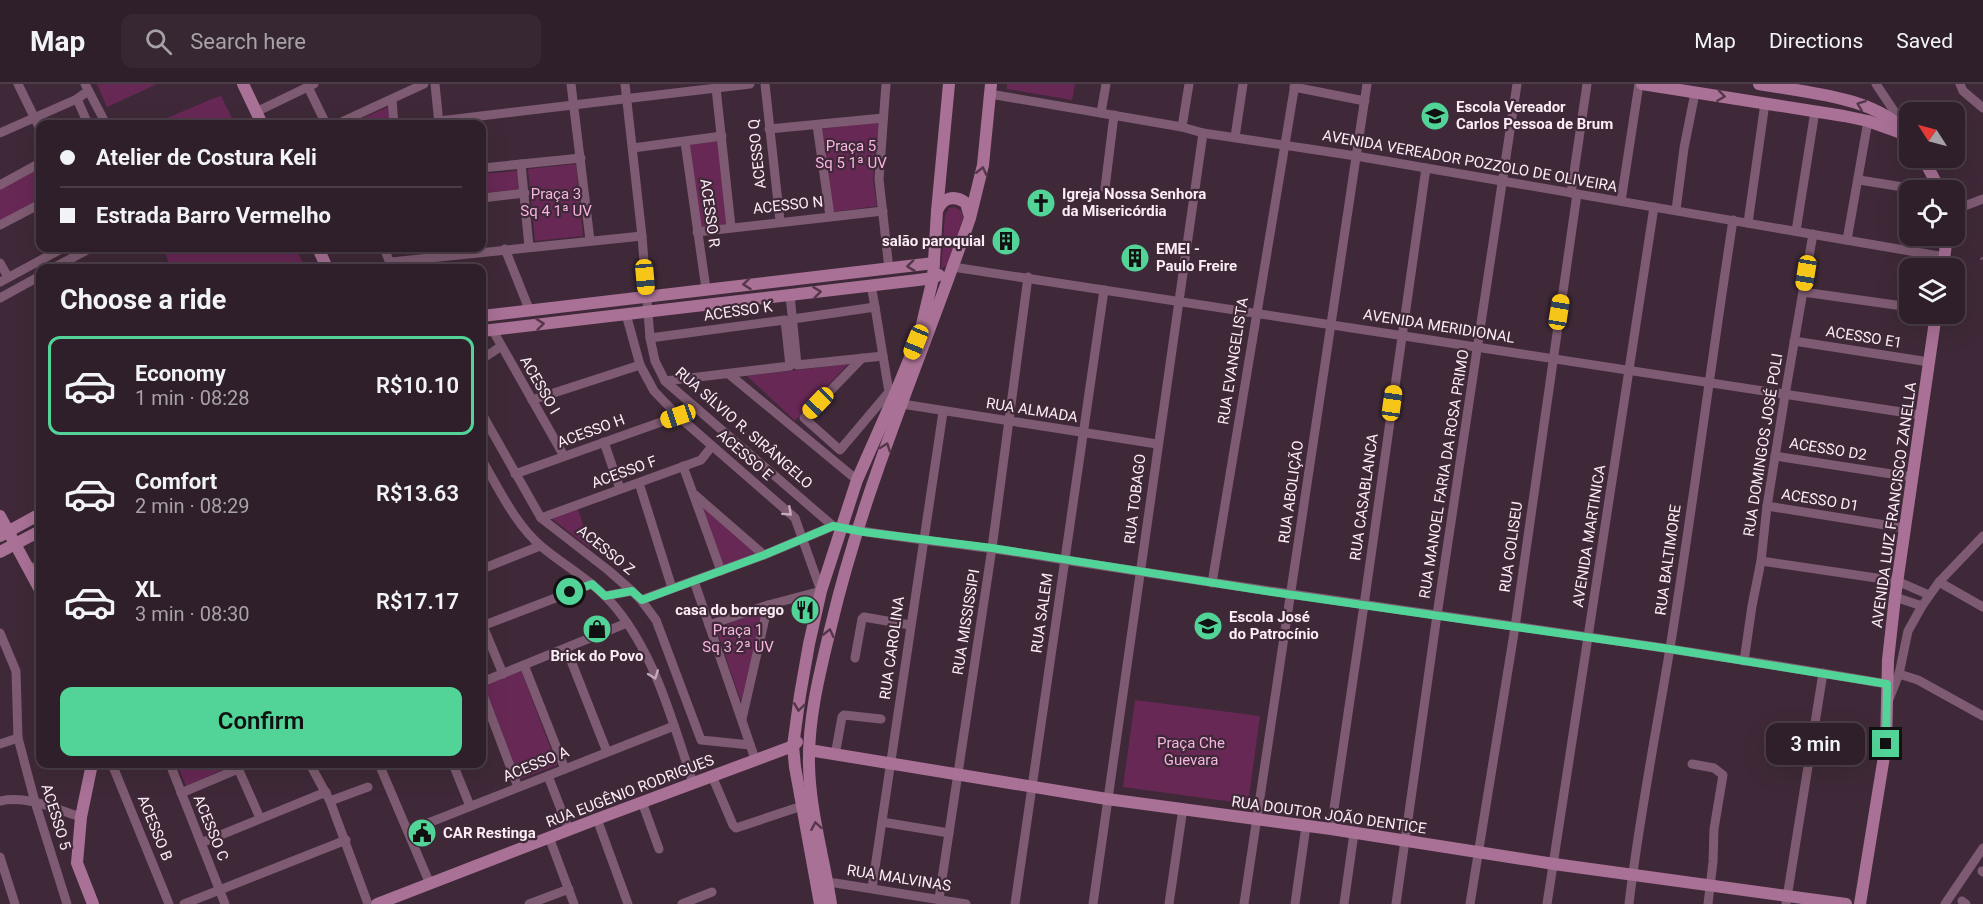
<!DOCTYPE html>
<html lang="en">
<head>
<meta charset="utf-8">
<style>
  :root { --surface:#2f1f2a; --page:#372732; --text:#f1f3f6; --muted:#a7a2a8; --line:#4a3d47; --accent:#52d397 }
  body { margin:0; font-family:Roboto,sans-serif; background:var(--page); color:var(--text); height:100vh; display:flex; flex-direction:column; font-size:22px; white-space:nowrap }
  * { box-sizing:border-box; margin:0 }
  p { font-size:20px; color:var(--muted) }
  .icon { flex:none; width:33px; height:33px; fill:none; stroke:currentColor; stroke-width:2; stroke-linecap:round; stroke-linejoin:round }
  .map { position:relative; flex:1; overflow:hidden }
  .drawer { position:absolute; left:36px; top:180px; width:450px; height:504px; display:flex; flex-direction:column; background:var(--surface); border-radius:12px; box-shadow:0 6px 24px #0002,0 0 0 2px var(--line) }
  .drawer>* { flex:none }
  .banner { position:absolute; left:36px; top:36px; width:450px; height:132px; border-radius:12px; box-shadow:0 6px 24px #0002,0 0 0 2px var(--line); display:grid; align-content:center; height:132px; padding:0 24px; background:var(--surface) }
  .needle { width:39px; rotate:306deg }
  .buttons { position:absolute; left:1899px; top:18px; display:grid; gap:12px }
  .buttons a { display:grid; place-items:center; width:66px; height:66px; border-radius:12px; background:var(--surface); box-shadow:0 6px 24px #0002,0 0 0 2px var(--line); font-size:30px }
  .end { position:absolute; width:27px; height:27px; margin:-14px; border:8px solid #52d397; background:#111; box-shadow:0 0 0 3px #111 }
  .from { border-radius:50% }
  .bubble { position:absolute; height:42px; border-radius:12px; background:var(--surface); box-shadow:0 6px 24px #0002,0 0 0 2px var(--line); font-size:20px; font-weight:600; line-height:42px; text-align:center }
  .car { position:absolute; width:18px; height:36px; margin:-18px -9px; border-radius:8px; box-shadow:0 0 4px 2px #0007; background:linear-gradient(#f5c518 24%,#345 0 40%,#f5c518 0 76%,#345 0 86%,#f5c518 0) }
  .banner b { display:flex; align-items:center; gap:21px; height:57px; font-size:22px }
  .banner b+b { border-top:2px solid var(--line) }
  .banner i { width:15px; height:15px; background:var(--text) }
  ul { padding:0; list-style:none }
  li { display:flex; align-items:center; gap:18px; height:99px; margin:0 12px 9px; padding:0 12px; border:3px solid transparent; border-radius:12px }
  li div { flex:1 }
  li b { display:block; font-size:22px }
  li em { font-style:normal; font-weight:600 }
  li.current { border-color:var(--accent) }
  li>.icon { width:54px; height:54px; stroke-width:1.5 }
  h2 { padding:0 24px; font-size:27px; line-height:72px }
  .action { display:flex; gap:12px; margin-top:auto; padding:12px 24px }
  .action a { flex:1; height:69px; border-radius:12px; background:var(--accent); color:#111; font-size:24px; font-weight:600; line-height:69px; text-align:center }
  header { display:flex; align-items:center; gap:36px; box-sizing:border-box; height:84px; padding:0 30px; background:var(--surface); border-bottom:2px solid var(--line) }
  header strong { font-size:28px }
  nav { display:flex; gap:33px; margin-inline-start:auto; font-size:21px }
  .search { width:420px; height:54px; background:var(--page); display:flex; align-items:center; gap:15px; box-sizing:border-box; padding:0 21px; border-radius:12px; color:var(--muted); font-size:22px }
  .map>svg:first-child { display:block }
  .green { fill:#682856 }
  .lines { fill:none; stroke-linecap:round; stroke-linejoin:round }
  .stream { stroke:#75486a; stroke-width:2 }
  .street { stroke:#7e5b72; stroke-width:9 }
  .secondary { stroke:#a97196; stroke-width:12 }
  .oneway { stroke:#54374b }
  .oneway2 { stroke:#c3abba }
  .route { stroke:#52d397; stroke-width:8 }
  .labels { text-anchor:middle; stroke-width:4.5; stroke-linejoin:round; paint-order:stroke }
  .poi-label { font-size:15px; font-weight:bold; fill:#fbecf5; stroke:#3f2938; text-anchor:start }
  .park-label { font-size:15px; fill:#f6b4df; stroke:#3f2938 }
  .street-label { font-size:15px; fill:#fbecf5; stroke:#3f2938 }
</style>
</head>
<body>
<header>
<strong>Map</strong>
<div class="search"><svg class="icon" aria-label="search" viewBox="0 0 24 24"><circle cx="10" cy="10" r="6"/><path d="M15 15l6 6"/></svg>Search here</div>
<nav><a>Map</a><a>Directions</a><a>Saved</a></nav>
</header>
<div class="map">
<svg width="1983" height="820" viewBox="0 0 1983 820">
  <rect width="100%" height="100%" fill="#3f2938"/>
  <g class="green">
    <polygon points="97,0 157,0 107,23"/>
    <polygon points="1007,0 1075,0 1072,16 1007,5"/>
    <polygon points="221,12 235,40 153,40 212,15"/>
    <polygon points="388,23 390,40 349,40"/>
    <polygon points="879,38 873,95 877,122 833,128 822,45"/>
    <polygon points="718,57 728,140 700,143 689,61"/>
    <polygon points="576,80 583,152 535,157 528,85"/>
    <polygon points="40,83 40,115 0,137 0,105"/>
    <polygon points="517,87 519,105 482,109 482,90"/>
    <polygon points="955,123 962,128 963,134 949,180 941,185 945,131 949,124"/>
    <polygon points="163,164 295,164 306,184 171,184"/>
    <polygon points="848,280 795,337 747,292"/>
    <polygon points="701,421 757,469 724,482"/>
    <polygon points="578,425 591,465 551,434"/>
    <polygon points="762,528 741,618 716,544"/>
    <polygon points="521,586 557,681 520,695 484,601"/>
    <polygon points="1135,616 1260,632 1248,720 1123,703"/>
    <polygon points="177,680 230,680 231,682 186,702"/>
  </g>
  <g class="lines">
    <polyline class="stream" points="1981,175 1983,174"/>
    <g class="street">
      <polyline points="18,0 40,45"/>
      <polyline points="85,0 106,40"/>
      <polyline points="435,0 439,40"/>
      <polyline points="571,0 590,156"/>
      <path d="M625 0 642 152 650 254 655 277 665 297 833 442C899 455 967 460 1034 471 1318 517 1604 551 1887 600"/>
      <polyline points="765,0 780,137"/>
      <polyline points="886,0 879,95 889,185"/>
      <polyline points="1876,0 1894,27 1899,39 1898,42"/>
      <polyline points="1960,0 1963,7 1983,24"/>
      <polyline points="308,3 326,40"/>
      <polyline points="1294,3 1365,17"/>
      <polyline points="716,4 731,143"/>
      <polyline points="990,10 1182,43 1203,49 1356,72 1945,173"/>
      <polyline points="77,15 88,40"/>
      <polyline points="392,16 394,40"/>
      <polyline points="256,28 314,0"/>
      <polyline points="1101,29 1106,0"/>
      <polyline points="439,37 750,0"/>
      <polyline points="337,40 424,0"/>
      <polyline points="817,41 830,132"/>
      <polyline points="1182,43 1189,0"/>
      <polyline points="769,45 883,34"/>
      <polyline points="0,49 77,15 88,7"/>
      <polyline points="1235,53 1243,0"/>
      <polyline points="685,58 706,205"/>
      <polyline points="633,64 722,52"/>
      <polyline points="521,80 529,163"/>
      <polyline points="482,84 581,74"/>
      <polyline points="1859,96 1922,106"/>
      <polyline points="0,101 40,79"/>
      <polyline points="1105,104 1114,31"/>
      <polyline points="1571,109 1587,0"/>
      <polyline points="482,114 525,109"/>
      <polyline points="1621,117 1639,0"/>
      <polyline points="1676,126 1684,64 1695,9"/>
      <polyline points="1954,126 1983,115"/>
      <polyline points="1748,139 1765,19"/>
      <polyline points="0,141 40,120"/>
      <polyline points="1796,147 1815,27"/>
      <polyline points="697,148 883,127"/>
      <polyline points="1847,156 1868,37"/>
      <polyline points="384,164 392,184"/>
      <polyline points="505,165 529,225"/>
      <polyline points="391,178 642,152"/>
      <polyline points="0,179 8,193"/>
      <polyline points="953,183 1921,331"/>
      <polyline points="53,184 91,164"/>
      <polyline points="0,198 63,164"/>
      <polyline points="871,201 875,223"/>
      <polyline points="1803,208 1910,223"/>
      <polyline points="790,211 797,281 883,272 875,223 793,235"/>
      <polyline points="0,214 40,192"/>
      <polyline points="626,230 640,281 654,307 678,332 795,434 821,507 768,521 709,541"/>
      <polyline points="492,245 564,372"/>
      <polyline points="650,254 785,236 790,282 665,297"/>
      <polyline points="1794,257 1929,278"/>
      <polyline points="862,274 804,334 840,366 889,308 883,272"/>
      <polyline points="482,275 500,263"/>
      <polyline points="730,291 857,396"/>
      <polyline points="532,316 640,281"/>
      <polyline points="902,320 1157,360"/>
      <polyline points="482,330 541,434 608,486 632,507 641,516 656,536 701,656 750,661"/>
      <polyline points="604,358 620,405"/>
      <polyline points="1775,372 1911,393"/>
      <path d="M482 376C499 405 515 440 542 463 566 483 595 498 616 524 656 573 673 639 693 699"/>
      <polyline points="683,382 721,487"/>
      <polyline points="515,390 678,332"/>
      <polyline points="639,399 672,504"/>
      <polyline points="695,411 764,471"/>
      <polyline points="1767,422 1904,444"/>
      <polyline points="541,434 701,376 712,362"/>
      <polyline points="1761,477 1897,497 1929,511"/>
      <polyline points="30,485 40,480"/>
      <polyline points="482,485 540,462"/>
      <polyline points="694,497 755,675"/>
      <polyline points="1939,498 1983,523"/>
      <polyline points="1212,499 1295,0"/>
      <polyline points="605,512 632,507"/>
      <polyline points="1895,513 1922,522"/>
      <polyline points="641,516 764,471 833,442"/>
      <polyline points="482,542 592,500"/>
      <polyline points="483,542 503,590"/>
      <polyline points="0,549 16,587 18,654 35,718 67,820"/>
      <polyline points="566,564 607,668"/>
      <polyline points="855,574 862,535 864,533 910,541"/>
      <polyline points="1744,577 1752,522 1761,477 1767,422 1785,311 1813,150"/>
      <polyline points="524,581 565,685"/>
      <polyline points="1899,590 1918,596 1983,632"/>
      <polyline points="482,598 627,539"/>
      <polyline points="482,608 518,703"/>
      <polyline points="1889,615 1899,590 1908,547 1922,522 1939,498 1983,452"/>
      <polyline points="742,635 768,521"/>
      <polyline points="0,660 18,654"/>
      <polyline points="835,671 842,633 844,631 881,635"/>
      <polyline points="112,680 169,820"/>
      <polyline points="170,680 225,820"/>
      <polyline points="310,680 330,717 368,820"/>
      <polyline points="379,680 430,800"/>
      <polyline points="453,680 470,722"/>
      <polyline points="1692,680 1714,684 1723,691 1714,745 1713,778 1708,820"/>
      <polyline points="237,682 260,734"/>
      <polyline points="548,692 569,746"/>
      <polyline points="712,692 733,741 736,744 802,722"/>
      <polyline points="181,709 238,685"/>
      <path d="M0 717C27 711 56 725 81 733"/>
      <polyline points="330,717 368,703"/>
      <polyline points="642,718 659,765"/>
      <polyline points="597,735 628,820"/>
      <polyline points="882,738 949,749"/>
      <polyline points="1331,745 1364,521 1426,84"/>
      <polyline points="408,747 674,642"/>
      <polyline points="549,753 574,820"/>
      <polyline points="201,759 326,708"/>
      <polyline points="0,773 15,820"/>
      <polyline points="1982,787 1983,788"/>
      <polyline points="827,799 835,799 966,820"/>
      <polyline points="872,804 943,328"/>
      <polyline points="939,815 992,464 1028,193"/>
      <polyline points="1962,817 1966,820"/>
      <polyline points="184,820 346,756"/>
      <polyline points="529,820 569,805"/>
      <polyline points="682,820 712,808"/>
      <polyline points="1015,820 1104,206"/>
      <polyline points="1093,820 1203,49"/>
      <polyline points="1169,820 1183,724"/>
      <polyline points="1244,820 1367,0"/>
      <polyline points="1295,820 1306,742"/>
      <polyline points="1344,820 1354,749"/>
      <polyline points="1396,820 1437,531 1517,0"/>
      <polyline points="1470,820 1515,543 1577,110"/>
      <polyline points="1547,820 1654,123"/>
      <path d="M1629 820C1639 734 1656 649 1670 564 1693 422 1711 279 1733 136"/>
      <polyline points="1786,820 1823,589"/>
      <polyline points="1945,820 1983,764"/>
    </g>
    <g class="secondary">
      <polyline points="243,0 262,40"/>
      <polyline points="1642,0 1844,32 1868,37 1910,52"/>
      <path d="M1759 0C1807 9 1876 12 1909 51"/>
      <polyline points="1923,74 1940,106"/>
      <path d="M937 127C942 114 954 110 966 119L970 133"/>
      <polyline points="318,164 327,184"/>
      <polyline points="1943,184 1947,152"/>
      <polyline points="482,232 934,179"/>
      <polyline points="482,247 918,196 933,194 939,191"/>
      <polyline points="0,432 40,506"/>
      <polyline points="0,452 40,430"/>
      <polyline points="0,468 40,447"/>
      <polyline points="809,666 1107,715 1331,745 1554,780 1846,820"/>
      <polyline points="92,680 81,733 77,779 93,820"/>
      <polyline points="377,820 597,735 793,662 797,658"/>
      <polyline points="820,820 795,683 793,662 800,611 809,560 821,507 857,396 895,310 920,249 933,194 937,127 949,0"/>
      <path d="M831 820C824 774 810 728 809 681 808 633 820 588 831 542 864 402 923 270 970 134L983 81 991 0"/>
      <polyline points="1860,820 1886,660 1888,576 1895,513 1936,230"/>
    </g>
  </g>
  <defs><path id="oneway-chevron" d="M-2-3.5L2.5 0L-2 3.5" fill="none" stroke-width="1.6" stroke-linecap="round" stroke-linejoin="round" transform="scale(1.5)"/></defs>
  <g class="oneway">
    <use href="#oneway-chevron" transform="translate(1721 12) rotate(8)"/>
    <use href="#oneway-chevron" transform="translate(1861 21) rotate(-159)"/>
    <use href="#oneway-chevron" transform="translate(982 87) rotate(-77)"/>
    <use href="#oneway-chevron" transform="translate(911 182) rotate(173)"/>
    <use href="#oneway-chevron" transform="translate(747 200) rotate(174)"/>
    <use href="#oneway-chevron" transform="translate(817 208) rotate(-7)"/>
    <use href="#oneway-chevron" transform="translate(540 240) rotate(-6)"/>
    <use href="#oneway-chevron" transform="translate(886 363) rotate(-70)"/>
    <use href="#oneway-chevron" transform="translate(829 549) rotate(-77)"/>
    <use href="#oneway-chevron" transform="translate(799 623) rotate(98)"/>
    <use href="#oneway-chevron" transform="translate(816 742) rotate(-100)"/>
  </g>
  <g class="oneway2">
    <use href="#oneway-chevron" transform="translate(788 428) rotate(42)"/>
    <use href="#oneway-chevron" transform="translate(654 591) rotate(69)"/>
  </g>
  <g class="lines">
    <polyline class="route" points="570,508 592,500 605,512 632,507 642,516 764,471 833,442 864,448 992,464 1272,508 1670,565 1887,600 1886,660"/>
  </g>
  <defs>
    <g id="school-disc" transform="scale(1.5)"><circle r="9.5" fill="#52d397" stroke="#3f2938"/><path d="M0-5L7-2L0 1L-7-2ZM-4 1L0 2.5L4 1V4Q0 6-4 4Z" fill="#111"/></g>
    <g id="church-disc" transform="scale(1.5)"><circle r="9.5" fill="#52d397" stroke="#3f2938"/><path d="M-1.2-6h2.4v3.5h3.3v2.4h-3.3V6h-2.4V-.1h-3.3v-2.4h3.3Z" fill="#111"/></g>
    <g id="building-disc" transform="scale(1.5)"><circle r="9.5" fill="#52d397" stroke="#3f2938"/><path d="M-4-6H4V6H1V3H-1V6H-4ZM-2.5-4.3h1.7v1.8h-1.7ZM.8-4.3h1.7v1.8H.8ZM-2.5-1h1.7V.8h-1.7ZM.8-1h1.7V.8H.8Z" fill="#111"/></g>
    <g id="restaurant-disc" transform="scale(1.5)"><circle r="9.5" fill="#52d397" stroke="#3f2938"/><path d="M-5-6h1v4h1v-4h1v4h1v-4h1v5L-1.5 .5V6h-2V.5L-5-1ZM5-6V6H3V1.5H1.5Q1.5-4 5-6Z" fill="#111"/></g>
    <g id="shop-disc" transform="scale(1.5)"><circle r="9.5" fill="#52d397" stroke="#3f2938"/><path d="M-5-2.5h2.3a2.7 3.5 0 0 1 5.4 0H5L5.5 6h-11ZM-1.5-2.5h3a1.5 2.3 0 0 0-3 0Z" fill="#111"/></g>
    <g id="civic-disc" transform="scale(1.5)"><circle r="9.5" fill="#52d397" stroke="#3f2938"/><path d="M-.6-6.5H3V-4.5H.6V-3L4-1V1h2V6H-6V1h2V-1L-.6-3ZM-1.2 2.5V6h2.4V2.5Z" fill="#111"/></g>
  </defs>
  <g fill-rule="evenodd">
    <use href="#school-disc" x="1435" y="32"/>
    <use href="#church-disc" x="1041" y="119"/>
    <use href="#building-disc" x="1006" y="157"/>
    <use href="#building-disc" x="1135" y="174"/>
    <use href="#restaurant-disc" x="805" y="526"/>
    <use href="#school-disc" x="1208" y="542"/>
    <use href="#shop-disc" x="597" y="545"/>
    <use href="#civic-disc" x="422" y="749"/>
  </g>
  <g class="labels">
    <g class="poi-label">
      <text x="1456" y="28">Escola Vereador<tspan x="1456" dy="17">Carlos Pessoa de Brum</tspan></text>
      <text x="1062" y="115">Igreja Nossa Senhora<tspan x="1062" dy="17">da Misericórdia</tspan></text>
      <text x="985" y="162" text-anchor="end">salão paroquial</text>
      <text x="1156" y="170">EMEI -<tspan x="1156" dy="17">Paulo Freire</tspan></text>
      <text x="784" y="531" text-anchor="end">casa do borrego</text>
      <text x="1229" y="538">Escola José<tspan x="1229" dy="17">do Patrocínio</tspan></text>
      <text x="597" y="577" text-anchor="middle">Brick do Povo</text>
      <text x="443" y="754">CAR Restinga</text>
    </g>
    <g class="park-label">
      <text x="851" y="67">Praça 5<tspan x="851" dy="17">Sq 5 1ª UV</tspan></text>
      <text x="556" y="115">Praça 3<tspan x="556" dy="17">Sq 4 1ª UV</tspan></text>
      <text x="738" y="551">Praça 1<tspan x="738" dy="17">Sq 3 2ª UV</tspan></text>
      <text x="1191" y="664">Praça Che<tspan x="1191" dy="17">Guevara</tspan></text>
    </g>
    <g class="street-label">
      <text transform="translate(757 70) rotate(-96)" y="5">ACESSO Q</text>
      <text transform="translate(1470 77) rotate(10)" y="5">AVENIDA VEREADOR POZZOLO DE OLIVEIRA</text>
      <text transform="translate(788 121) rotate(-6)" y="5">ACESSO N</text>
      <text transform="translate(710 129) rotate(82)" y="5">ACESSO R</text>
      <text transform="translate(738 227) rotate(-8)" y="5">ACESSO K</text>
      <text transform="translate(1439 242) rotate(9)" y="5">AVENIDA MERIDIONAL</text>
      <text transform="translate(1864 253) rotate(9)" y="5">ACESSO E1</text>
      <text transform="translate(1233 277) rotate(-81)" y="5">RUA EVANGELISTA</text>
      <text transform="translate(540 301) rotate(60)" y="5">ACESSO I</text>
      <text transform="translate(1032 326) rotate(9)" y="5">RUA ALMADA</text>
      <text transform="translate(744 344) rotate(41)" y="5">RUA SÍLVIO R. SIRÂNGELO</text>
      <text transform="translate(591 347) rotate(-20)" y="5">ACESSO H</text>
      <text transform="translate(1763 361) rotate(-81)" y="5">RUA DOMINGOS JOSÉ POLI</text>
      <text transform="translate(1828 365) rotate(9)" y="5">ACESSO D2</text>
      <text transform="translate(745 371) rotate(41)" y="5">ACESSO E</text>
      <text transform="translate(624 388) rotate(-20)" y="5">ACESSO F</text>
      <text transform="translate(1444 390) rotate(-81)" y="5">RUA MANOEL FARIA DA ROSA PRIMO</text>
      <text transform="translate(1291 408) rotate(-82)" y="5">RUA ABOLIÇÃO</text>
      <text transform="translate(1364 413) rotate(-82)" y="5">RUA CASABLANCA</text>
      <text transform="translate(1135 415) rotate(-83)" y="5">RUA TOBAGO</text>
      <text transform="translate(1820 416) rotate(9)" y="5">ACESSO D1</text>
      <text transform="translate(1894 421) rotate(-82)" y="5">AVENIDA LUIZ FRANCISCO ZANELLA</text>
      <text transform="translate(1589 452) rotate(-81)" y="5">AVENIDA MARTINICA</text>
      <text transform="translate(1511 463) rotate(-82)" y="5">RUA COLISEU</text>
      <text transform="translate(606 466) rotate(39)" y="5">ACESSO Z</text>
      <text transform="translate(1668 476) rotate(-82)" y="5">RUA BALTIMORE</text>
      <text transform="translate(1042 529) rotate(-82)" y="5">RUA SALEM</text>
      <text transform="translate(966 538) rotate(-81)" y="5">RUA MISSISSIPI</text>
      <text transform="translate(892 564) rotate(-82)" y="5">RUA CAROLINA</text>
      <text transform="translate(536 680) rotate(-22)" y="5">ACESSO A</text>
      <text transform="translate(630 707) rotate(-21)" y="5">RUA EUGÊNIO RODRIGUES</text>
      <text transform="translate(1329 731) rotate(8)" y="5">RUA DOUTOR JOÃO DENTICE</text>
      <text transform="translate(56 733) rotate(73)" y="5">ACESSO 5</text>
      <text transform="translate(155 744) rotate(68)" y="5">ACESSO B</text>
      <text transform="translate(211 744) rotate(68)" y="5">ACESSO C</text>
      <text transform="translate(899 794) rotate(9)" y="5">RUA MALVINAS</text>
    </g>
  </g>
</svg>
<div class="buttons">
<a><svg class="needle" viewBox="-14 -14 28 28"><path d="M0-13l5 13h-10z" fill="#e53935"/><path d="M0 13l5-13h-10z" fill="#a7a2a8"/></svg></a>
<a><svg class="icon" aria-label="locate" viewBox="0 0 24 24"><circle cx="12" cy="12" r="6"/><path d="M12 2v4M12 18v4M2 12h4M18 12h4"/></svg></a>
<a><svg class="icon" aria-label="layers" viewBox="0 0 24 24"><path d="M12 4l9 5-9 5-9-5zM3 14l9 5 9-5"/></svg></a>
</div>
<i class="end from" style="left:570px;top:508px"></i>
<i class="end" style="left:1886px;top:660px"></i>
<div class="bubble" style="left:1766px;top:639px;width:99px">3 min</div>
<i class="car" style="left:1806px;top:189px;rotate:189deg"></i>
<i class="car" style="left:645px;top:193px;rotate:175deg"></i>
<i class="car" style="left:1559px;top:228px;rotate:9deg"></i>
<i class="car" style="left:916px;top:258px;rotate:202deg"></i>
<i class="car" style="left:818px;top:319px;rotate:224deg"></i>
<i class="car" style="left:1392px;top:319px;rotate:8deg"></i>
<i class="car" style="left:678px;top:332px;rotate:251deg"></i>
<div class="banner">
<b><i class="from"></i>Atelier de Costura Keli</b>
<b><i></i>Estrada Barro Vermelho</b>
</div>
<section class="drawer">
<h2>Choose a ride</h2>
<ul>
<li class="current"><svg class="icon" aria-label="car" viewBox="0 0 24 24"><path d="M5 17H2v-5l4-1 3-4h7l3 4 3 1v5h-3M9 17h6M6 11h13"/><circle cx="7" cy="17" r="2"/><circle cx="17" cy="17" r="2"/></svg><div><b>Economy</b><p>1 min · 08:28</p></div><em>R$10.10</em></li>
<li><svg class="icon" aria-label="car" viewBox="0 0 24 24"><path d="M5 17H2v-5l4-1 3-4h7l3 4 3 1v5h-3M9 17h6M6 11h13"/><circle cx="7" cy="17" r="2"/><circle cx="17" cy="17" r="2"/></svg><div><b>Comfort</b><p>2 min · 08:29</p></div><em>R$13.63</em></li>
<li><svg class="icon" aria-label="car" viewBox="0 0 24 24"><path d="M5 17H2v-5l4-1 3-4h7l3 4 3 1v5h-3M9 17h6M6 11h13"/><circle cx="7" cy="17" r="2"/><circle cx="17" cy="17" r="2"/></svg><div><b>XL</b><p>3 min · 08:30</p></div><em>R$17.17</em></li>
</ul>
<div class="action"><a>Confirm</a></div>
</section>
</div>
</body>
</html>
